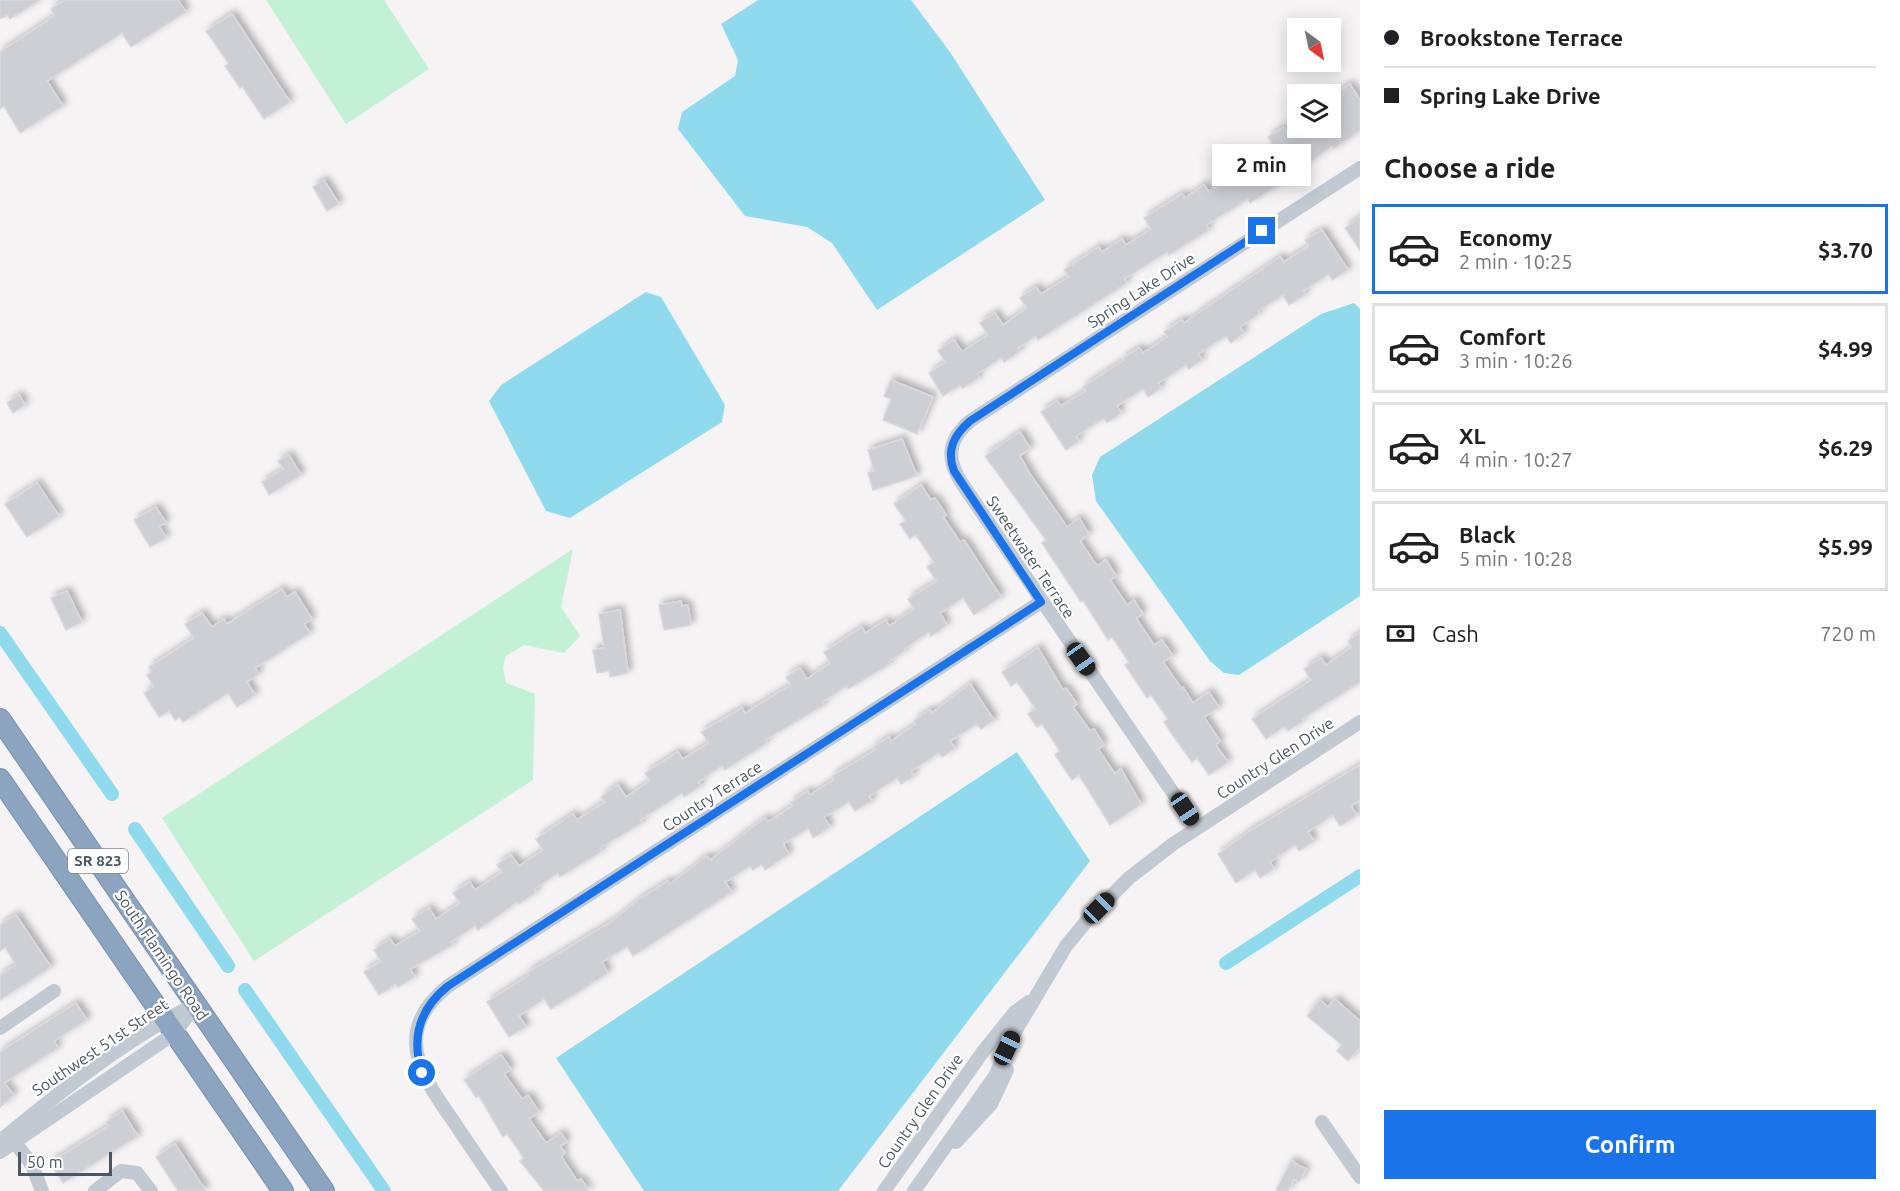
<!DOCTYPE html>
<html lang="en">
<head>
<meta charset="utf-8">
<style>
  :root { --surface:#fff; --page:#f6f6f6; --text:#202124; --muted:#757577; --line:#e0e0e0; --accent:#1a73e8 }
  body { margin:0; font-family:Ubuntu,sans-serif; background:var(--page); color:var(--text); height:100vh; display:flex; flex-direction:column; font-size:22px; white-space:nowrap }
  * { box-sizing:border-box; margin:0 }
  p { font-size:20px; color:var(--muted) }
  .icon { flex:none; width:33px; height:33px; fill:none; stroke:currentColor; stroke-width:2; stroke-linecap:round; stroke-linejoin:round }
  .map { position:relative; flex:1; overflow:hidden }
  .panel { display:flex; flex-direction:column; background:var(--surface); width:540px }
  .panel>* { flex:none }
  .banner { display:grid; align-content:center; height:132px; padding:0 24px; background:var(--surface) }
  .needle { width:39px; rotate:147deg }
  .fabs { position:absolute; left:1287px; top:18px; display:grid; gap:12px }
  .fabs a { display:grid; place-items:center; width:54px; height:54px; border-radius:0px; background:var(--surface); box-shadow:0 3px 15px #0003; font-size:30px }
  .scale { position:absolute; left:18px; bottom:15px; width:94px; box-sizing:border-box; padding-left:6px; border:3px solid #4a5661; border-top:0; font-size:16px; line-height:21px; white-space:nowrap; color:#4a5661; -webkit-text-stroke:4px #fff; paint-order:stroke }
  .end { position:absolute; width:27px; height:27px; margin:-14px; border:8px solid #1a73e8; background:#fff; box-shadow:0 0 0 3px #fff }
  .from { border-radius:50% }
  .bubble { position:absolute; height:42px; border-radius:0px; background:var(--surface); box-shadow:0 3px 15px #0003; font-size:20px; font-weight:700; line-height:42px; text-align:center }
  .car { position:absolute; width:18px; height:36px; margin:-18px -9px; border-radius:8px; box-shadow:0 0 4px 2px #0007; background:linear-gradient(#222 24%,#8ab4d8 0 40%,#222 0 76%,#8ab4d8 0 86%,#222 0) }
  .banner b { display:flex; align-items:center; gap:21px; height:57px; font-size:22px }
  .banner b+b { border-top:2px solid var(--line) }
  .banner i { width:15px; height:15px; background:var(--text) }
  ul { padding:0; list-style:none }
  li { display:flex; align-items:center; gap:18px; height:90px; margin:0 12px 9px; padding:0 12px; border:3px solid var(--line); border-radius:0px }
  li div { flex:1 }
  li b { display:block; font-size:22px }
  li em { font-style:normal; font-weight:700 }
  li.on { border-color:var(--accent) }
  li>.icon { width:54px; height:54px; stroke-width:1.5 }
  h2 { padding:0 24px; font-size:27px; line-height:72px }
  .pay { display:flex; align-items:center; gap:15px; height:66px; padding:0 24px; font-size:22px }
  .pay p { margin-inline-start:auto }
  .button { display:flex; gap:12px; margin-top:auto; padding:12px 24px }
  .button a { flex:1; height:69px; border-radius:0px; background:var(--accent); color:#fff; font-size:24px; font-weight:700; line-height:69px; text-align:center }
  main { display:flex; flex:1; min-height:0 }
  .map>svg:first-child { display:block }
  .green { fill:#c3f1d5 }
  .water { fill:#90daee }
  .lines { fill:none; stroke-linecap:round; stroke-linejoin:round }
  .canal { stroke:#90daee; stroke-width:14 }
  .building { fill:#cdcfd5; stroke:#d7d9de; stroke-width:1.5; filter:url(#shadow) }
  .highway-casing { stroke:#7690ad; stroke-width:22 }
  .minor { stroke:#c1cad2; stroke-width:14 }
  .highway { stroke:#8ba5c1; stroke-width:20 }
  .route { stroke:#1a73e8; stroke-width:8 }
  .labels { text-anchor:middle; stroke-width:4.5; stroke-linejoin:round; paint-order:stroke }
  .shield { fill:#fff; stroke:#808990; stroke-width:1.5 }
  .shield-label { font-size:15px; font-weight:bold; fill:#4a5661 }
  .street-label { font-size:16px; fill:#4a5661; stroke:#fff }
</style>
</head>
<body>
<main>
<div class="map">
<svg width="1360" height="1191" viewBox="0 0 1360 1191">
  <defs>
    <filter id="shadow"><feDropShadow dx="4" dy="-4" stdDeviation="3" flood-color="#0004"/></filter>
  </defs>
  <rect width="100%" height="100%" fill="#f5f3f3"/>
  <g class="green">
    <polygon points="266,0 384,0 429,69 346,124"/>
    <polygon points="573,549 561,607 580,636 564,653 524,645 506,656 503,667 506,683 535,694 533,780 254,961 162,818"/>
  </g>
  <g class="water">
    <polygon points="758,0 911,0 950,52 1045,200 877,310 832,243 807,227 745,216 678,129 682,112 735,76 738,60 721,24"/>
    <polygon points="646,292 661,297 725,405 722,422 570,518 546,511 489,401 501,385"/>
    <polygon points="1354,303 1360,309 1360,596 1239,675 1224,673 1210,661 1096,501 1092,475 1100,457 1321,314"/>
    <polygon points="1017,752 1090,861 838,1191 644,1191 556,1058"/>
  </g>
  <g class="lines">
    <g class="canal">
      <polyline points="0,633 112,794"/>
      <polyline points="135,829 228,966"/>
      <polyline points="1226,963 1360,876"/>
      <polyline points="245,990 384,1191"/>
    </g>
  </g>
  <g class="building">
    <polygon points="0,0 40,0 10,19 7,15 0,19"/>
    <polygon points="65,0 178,0 186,12 131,47 122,33 47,81 63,106 20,133 4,106 0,109 0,52 55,16 51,9"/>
    <polygon points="232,14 290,102 264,119 242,86 240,88 225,66 229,64 206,31"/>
    <polygon points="1350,84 1360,100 1360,131 1334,148 1332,146 1275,187 1250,203 1248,199 1206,225 1209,230 1169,255 1167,252 1124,279 1127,283 1038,340 1036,336 1018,348 1020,351 1004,362 1001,358 977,374 979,378 963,388 960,385 943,396 929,373 946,362 938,351 954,340 962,352 988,335 980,323 995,313 1003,325 1027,308 1020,298 1036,287 1041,294 1069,277 1064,270 1099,247 1102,252 1122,239 1126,245 1151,229 1144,218 1182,194 1185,198 1204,185 1209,192 1233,175 1227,166 1243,155 1249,163 1274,147 1268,137 1284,127 1289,135 1300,128 1330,128 1330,97"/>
    <polygon points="324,180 339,204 327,211 313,187"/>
    <polygon points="1360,217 1360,250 1345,228"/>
    <polygon points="1322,230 1348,270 1332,280 1329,274 1303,291 1305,295 1289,305 1283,295 1258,311 1259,314 1240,327 1244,333 1231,343 1226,336 1198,354 1202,360 1189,369 1186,365 1158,383 1161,388 1148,397 1143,389 1117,406 1121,413 1107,423 1104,418 1076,436 1079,441 1066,450 1041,412 1057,401 1061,406 1086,391 1083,387 1124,360 1123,358 1139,348 1143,353 1168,337 1164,332 1182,320 1184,323 1280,257 1284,262 1309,246 1305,240"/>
    <polygon points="891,380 933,397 917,434 883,420 891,399 884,396"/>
    <polygon points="19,395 25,405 13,413 7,403"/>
    <polygon points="1020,432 1030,448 1020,456 1030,474 1067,527 1079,518 1089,534 1080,541 1097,566 1106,560 1116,576 1110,580 1127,605 1134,600 1143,614 1136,618 1154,645 1162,640 1173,656 1163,662 1181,688 1183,687 1193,703 1209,692 1219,707 1204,717 1220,741 1216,745 1228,762 1209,775 1197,758 1192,762 1174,737 1164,722 1168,719 1151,695 1147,698 1125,665 1129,662 1112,637 1108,640 1083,600 1081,602 1042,543 1046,540 985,456"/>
    <polygon points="902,439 917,476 873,490 868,473 874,471 868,450"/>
    <polygon points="289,455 301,475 269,495 262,482 284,469 278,461"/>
    <polygon points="37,483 59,516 27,537 5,504"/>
    <polygon points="921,485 931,500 935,498 946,515 943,517 960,542 964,540 1001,597 974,615 963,598 940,613 947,625 931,636 929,632 904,649 905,651 888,662 890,664 848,689 847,686 822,702 824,705 765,740 767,743 725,770 722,766 698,782 701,786 684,797 682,793 640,820 642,823 600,848 602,851 560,877 558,873 534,889 536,892 519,904 517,902 478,930 475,926 451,942 453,945 410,969 415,977 398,987 396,984 379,995 364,972 381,961 374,950 390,939 395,946 420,931 412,919 429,908 436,919 460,903 453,893 470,882 475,890 502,872 497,865 511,855 519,866 543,850 536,839 573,814 577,820 605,802 601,797 618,785 626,797 650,781 645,773 678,752 683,759 709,743 701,732 742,708 745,713 763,702 791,685 786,677 800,668 807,679 830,663 824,652 862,627 865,633 886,620 889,626 914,609 908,599 937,581 927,567 934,562 916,535 910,539 900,524 906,521 894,504"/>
    <polygon points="156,507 166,523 159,526 166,538 150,547 134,520"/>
    <polygon points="282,589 287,597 295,592 312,619 304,624 310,633 255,668 259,674 247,682 255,695 237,707 228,693 183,722 180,717 175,720 169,711 159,717 144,693 154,687 147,675 152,672 149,667 194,638 185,624 202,613 212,627 224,619 227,624"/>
    <polygon points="67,591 82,622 66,630 51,598"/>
    <polygon points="681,601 682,606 688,605 691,625 664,630 659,605"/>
    <polygon points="620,610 628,673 610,677 609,671 597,673 593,650 604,648 599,614"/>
    <polygon points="1360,633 1360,682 1302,719 1303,721 1288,731 1284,727 1266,739 1252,719 1311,680 1304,669 1321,658 1326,665 1352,647 1348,641"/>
    <polygon points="1038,648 1063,690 1066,688 1077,704 1073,707 1090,731 1094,729 1104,745 1098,749 1115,774 1121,769 1141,804 1110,825 1079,775 1072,780 1055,755 1060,751 1042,724 1037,727 1028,714 1036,709 1017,682 1011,686 1002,672"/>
    <polygon points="970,684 994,720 981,729 977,724 950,741 955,748 942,757 939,753 911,771 914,776 901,784 897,778 869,796 872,801 855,811 849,802 824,817 830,827 813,838 808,828 783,844 789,854 765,870 762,864 753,870 750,866 725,882 732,892 633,956 627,946 602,962 608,973 551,1009 544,999 519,1016 526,1027 509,1037 487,1002 529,975 527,973 611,922 641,898 668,881 670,884 707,856 710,860 765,818 768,822 793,806 791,802 808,791 810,795 834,780 832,776 875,750 873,747 889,737 891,741 916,724 914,721 930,710 932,713"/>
    <polygon points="1360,765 1360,800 1351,806 1357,815 1340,826 1333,815 1308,832 1314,841 1299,851 1295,845 1270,862 1274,869 1260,878 1255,870 1236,883 1218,854 1250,831"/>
    <polygon points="16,915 51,967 0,1000 0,975 16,965 5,947 0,951 0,925"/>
    <polygon points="1335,999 1360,1021 1360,1047 1348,1061 1337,1051 1342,1045 1307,1016 1320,1000 1328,1007"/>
    <polygon points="76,1003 87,1020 54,1041 58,1048 4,1083 14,1095 0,1107 0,1052"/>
    <polygon points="501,1055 511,1069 504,1074 522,1099 528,1095 539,1112 529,1119 546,1143 561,1133 567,1142 560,1146 565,1153 561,1156 577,1181 581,1179 589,1191 544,1191 520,1161 524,1158 507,1134 503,1137 479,1096 476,1097 464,1080"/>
    <polygon points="122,1111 138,1136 63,1183 50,1163 109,1126 106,1122"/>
    <polygon points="175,1144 206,1191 178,1191 156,1157"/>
    <polygon points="1291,1161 1306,1169 1299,1182 1294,1179 1288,1191 1276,1191"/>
  </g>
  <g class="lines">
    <g class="highway-casing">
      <g id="highway">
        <polyline points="0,719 324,1191"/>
        <polyline points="0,779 283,1191"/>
      </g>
    </g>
    <g class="minor">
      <path d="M1197 828 961 482C946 458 948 440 970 421L1360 168"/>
      <polyline points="0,1028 54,991"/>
      <polyline points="1322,1122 1360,1177"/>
      <path d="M0 1141C60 1092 123 1041 192 1006"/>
      <polyline points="14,1141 32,1165 42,1191"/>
      <polyline points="956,1142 991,1104 1007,1070"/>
      <polyline points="0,1152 175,1033 196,1004"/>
      <polyline points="95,1191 121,1171 137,1173 151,1191"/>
      <path d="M501 1191C485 1168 469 1145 454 1122 421 1075 391 1032 448 986L1041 602"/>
      <polyline points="884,1191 982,1053 1015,1012 1029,1002"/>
      <polyline points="914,1191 995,1076 1016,1030 1066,946 1089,918 1129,878 1173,844 1360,722"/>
    </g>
    <use href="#highway" class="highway"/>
  </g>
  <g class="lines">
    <path class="route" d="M422 1073C411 1038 419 1009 448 986L1041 602 954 471C946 450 954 435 970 421L1262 231"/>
  </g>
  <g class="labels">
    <rect class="shield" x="68" y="849" width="60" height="24" rx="4.5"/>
    <g class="shield-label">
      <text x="98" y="866">SR 823</text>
    </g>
    <g class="street-label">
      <text transform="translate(1141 290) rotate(-33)" y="6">Spring Lake Drive</text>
      <text transform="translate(1031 557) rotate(56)" y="6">Sweetwater Terrace</text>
      <text transform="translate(1275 758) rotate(-33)" y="6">Country Glen Drive</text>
      <text transform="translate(712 796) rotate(-33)" y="6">Country Terrace</text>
      <text transform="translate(162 955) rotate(56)" y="6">South Flamingo Road</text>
      <text transform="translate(100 1047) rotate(-34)" y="6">Southwest 51st Street</text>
      <text transform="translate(920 1111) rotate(-55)" y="6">Country Glen Drive</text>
    </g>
  </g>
</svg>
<div class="fabs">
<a><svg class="needle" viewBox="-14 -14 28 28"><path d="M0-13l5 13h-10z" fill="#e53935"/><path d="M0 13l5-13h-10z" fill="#757577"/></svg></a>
<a><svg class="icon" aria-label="layers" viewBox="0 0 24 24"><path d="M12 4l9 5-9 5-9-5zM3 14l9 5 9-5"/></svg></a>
</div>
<div class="scale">50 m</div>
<i class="end from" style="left:422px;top:1073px"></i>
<i class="end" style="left:1262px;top:231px"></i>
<div class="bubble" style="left:1212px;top:144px;width:99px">2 min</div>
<i class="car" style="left:1081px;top:659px;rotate:145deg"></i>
<i class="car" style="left:1185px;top:809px;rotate:146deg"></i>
<i class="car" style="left:1099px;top:908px;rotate:45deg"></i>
<i class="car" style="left:1007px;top:1048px;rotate:25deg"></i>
</div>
<section class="panel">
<div class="banner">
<b><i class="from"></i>Brookstone Terrace</b>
<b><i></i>Spring Lake Drive</b>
</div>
<h2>Choose a ride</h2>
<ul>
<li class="on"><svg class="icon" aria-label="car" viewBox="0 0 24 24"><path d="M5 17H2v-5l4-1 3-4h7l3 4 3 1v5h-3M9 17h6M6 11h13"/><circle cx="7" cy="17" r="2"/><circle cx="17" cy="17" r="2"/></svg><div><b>Economy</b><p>2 min · 10:25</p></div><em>$3.70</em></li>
<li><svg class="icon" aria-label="car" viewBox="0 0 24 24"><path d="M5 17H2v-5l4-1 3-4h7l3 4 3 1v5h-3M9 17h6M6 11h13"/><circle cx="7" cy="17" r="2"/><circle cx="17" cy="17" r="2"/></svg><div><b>Comfort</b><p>3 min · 10:26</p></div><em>$4.99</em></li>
<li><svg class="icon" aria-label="car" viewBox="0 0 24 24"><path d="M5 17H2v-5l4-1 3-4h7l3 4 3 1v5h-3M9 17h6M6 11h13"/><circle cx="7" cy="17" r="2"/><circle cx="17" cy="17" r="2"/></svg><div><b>XL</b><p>4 min · 10:27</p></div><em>$6.29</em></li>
<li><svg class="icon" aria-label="car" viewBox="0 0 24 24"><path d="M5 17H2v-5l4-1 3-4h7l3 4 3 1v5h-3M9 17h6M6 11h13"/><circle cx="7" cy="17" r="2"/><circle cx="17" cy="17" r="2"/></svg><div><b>Black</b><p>5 min · 10:28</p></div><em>$5.99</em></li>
</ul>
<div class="pay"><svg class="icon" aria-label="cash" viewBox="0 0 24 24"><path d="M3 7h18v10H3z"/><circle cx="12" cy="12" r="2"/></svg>Cash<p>720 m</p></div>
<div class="button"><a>Confirm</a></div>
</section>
</main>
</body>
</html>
